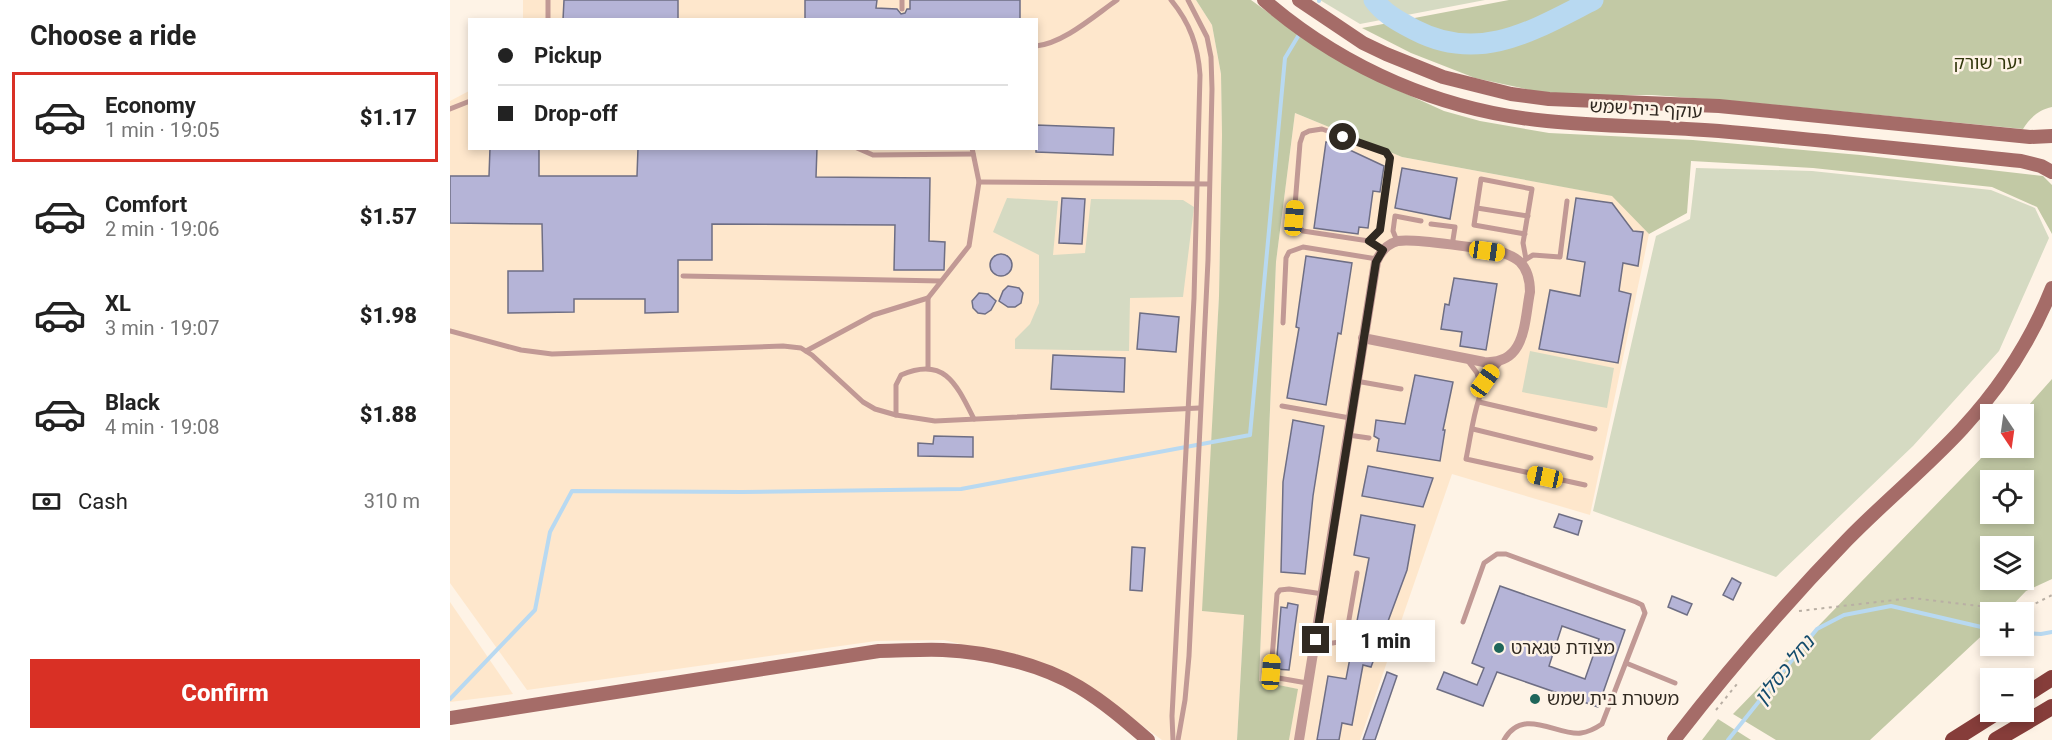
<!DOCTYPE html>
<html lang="en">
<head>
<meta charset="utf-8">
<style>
  :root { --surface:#fff; --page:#f2f2f2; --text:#222; --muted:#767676; --line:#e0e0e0; --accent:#d93025 }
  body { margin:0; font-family:Roboto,"Noto Sans Hebrew",sans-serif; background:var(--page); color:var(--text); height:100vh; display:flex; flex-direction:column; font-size:22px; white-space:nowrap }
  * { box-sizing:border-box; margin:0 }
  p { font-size:20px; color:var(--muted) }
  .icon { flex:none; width:33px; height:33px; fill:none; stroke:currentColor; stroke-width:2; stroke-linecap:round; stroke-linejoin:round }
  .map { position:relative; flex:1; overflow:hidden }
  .side { display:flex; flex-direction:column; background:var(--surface); width:450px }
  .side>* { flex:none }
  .banner { position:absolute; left:18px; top:18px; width:570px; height:132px; border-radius:0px; box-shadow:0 3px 9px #0003; display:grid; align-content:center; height:132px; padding:0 30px; background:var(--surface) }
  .needle { width:39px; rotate:167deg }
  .fabs { position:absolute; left:1530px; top:404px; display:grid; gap:12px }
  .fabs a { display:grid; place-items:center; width:54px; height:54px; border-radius:0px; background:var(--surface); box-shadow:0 3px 9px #0003; font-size:30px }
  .end { position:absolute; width:27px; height:27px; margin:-14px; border:8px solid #302921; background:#fff; box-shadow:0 0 0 3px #fff }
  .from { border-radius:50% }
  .bubble { position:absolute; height:42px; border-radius:0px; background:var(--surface); box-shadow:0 3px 9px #0003; font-size:20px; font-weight:800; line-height:42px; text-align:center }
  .car { position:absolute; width:18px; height:36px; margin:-18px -9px; border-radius:8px; box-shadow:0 0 4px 2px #0007; background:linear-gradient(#f5c518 24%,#345 0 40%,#f5c518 0 76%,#345 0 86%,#f5c518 0) }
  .banner b { display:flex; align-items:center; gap:21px; height:57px; font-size:22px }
  .banner b+b { border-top:2px solid var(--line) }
  .banner i { width:15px; height:15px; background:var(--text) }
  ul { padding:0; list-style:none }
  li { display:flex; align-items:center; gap:18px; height:90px; margin:0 12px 9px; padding:0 18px; border:3px solid transparent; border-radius:0px }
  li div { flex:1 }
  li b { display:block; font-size:22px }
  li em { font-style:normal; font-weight:800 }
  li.current { border-color:var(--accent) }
  li>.icon { width:54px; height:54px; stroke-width:1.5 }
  h2 { padding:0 30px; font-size:27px; line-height:72px }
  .pay { display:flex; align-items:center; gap:15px; height:66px; padding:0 30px; font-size:22px }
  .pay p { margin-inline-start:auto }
  .primary-button { display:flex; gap:12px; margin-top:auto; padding:12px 30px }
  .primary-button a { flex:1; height:69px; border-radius:0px; background:var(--accent); color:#fff; font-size:24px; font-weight:800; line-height:69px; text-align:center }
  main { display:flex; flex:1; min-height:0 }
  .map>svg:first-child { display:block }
  .built { fill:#fee7cc }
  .green { fill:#d5dac2 }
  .forest { fill:#c2c9a5; fill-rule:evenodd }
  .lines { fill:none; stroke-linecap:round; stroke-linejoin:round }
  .stream { stroke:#b8d9f1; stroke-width:4 }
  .river { stroke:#b8d9f1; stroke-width:21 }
  .building { fill:#b5b4d7; stroke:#6e6e84; stroke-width:1.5; fill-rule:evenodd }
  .path { stroke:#b9afa4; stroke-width:2; stroke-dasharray:3 4.5; stroke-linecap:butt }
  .service { stroke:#c19995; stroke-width:5 }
  .minor { stroke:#c19995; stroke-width:10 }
  .secondary { stroke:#a56c68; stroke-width:14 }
  .trunk { stroke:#863d3a; stroke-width:16 }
  .route { stroke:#302921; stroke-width:8 }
  .poi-dot { fill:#1f665a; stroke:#fef3e6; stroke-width:2 }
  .labels { text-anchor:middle; stroke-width:5; stroke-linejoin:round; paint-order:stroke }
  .park-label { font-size:18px; fill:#32370c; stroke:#fef3e6 }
  .street-label { font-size:18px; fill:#302921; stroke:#fef3e6 }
  .poi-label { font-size:18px; fill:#302921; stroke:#fef3e6; text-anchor:start }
  .water-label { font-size:20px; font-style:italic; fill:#134b6c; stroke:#fef3e6 }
</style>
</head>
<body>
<main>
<section class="side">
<h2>Choose a ride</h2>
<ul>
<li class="current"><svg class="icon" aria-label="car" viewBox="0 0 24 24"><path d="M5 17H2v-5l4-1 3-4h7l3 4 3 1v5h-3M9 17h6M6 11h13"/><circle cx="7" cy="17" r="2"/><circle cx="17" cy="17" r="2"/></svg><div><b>Economy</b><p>1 min · 19:05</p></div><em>$1.17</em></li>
<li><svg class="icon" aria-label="car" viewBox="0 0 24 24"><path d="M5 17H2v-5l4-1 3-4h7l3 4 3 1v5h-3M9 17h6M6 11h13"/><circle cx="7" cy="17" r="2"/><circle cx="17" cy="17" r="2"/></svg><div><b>Comfort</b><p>2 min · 19:06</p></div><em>$1.57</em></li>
<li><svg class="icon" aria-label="car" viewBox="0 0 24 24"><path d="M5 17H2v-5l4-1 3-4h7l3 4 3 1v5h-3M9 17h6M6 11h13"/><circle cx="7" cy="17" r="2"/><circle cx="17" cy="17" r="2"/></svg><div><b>XL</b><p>3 min · 19:07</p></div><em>$1.98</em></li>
<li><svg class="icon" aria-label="car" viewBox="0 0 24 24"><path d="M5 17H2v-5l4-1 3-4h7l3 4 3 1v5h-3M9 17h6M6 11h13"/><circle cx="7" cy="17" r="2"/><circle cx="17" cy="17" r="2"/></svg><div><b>Black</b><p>4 min · 19:08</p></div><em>$1.88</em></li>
</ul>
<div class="pay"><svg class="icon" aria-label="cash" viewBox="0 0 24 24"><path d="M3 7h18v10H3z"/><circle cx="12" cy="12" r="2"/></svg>Cash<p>310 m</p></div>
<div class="primary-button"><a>Confirm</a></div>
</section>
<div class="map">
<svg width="1602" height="740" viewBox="0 0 1602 740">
  <rect width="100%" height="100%" fill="#fef3e6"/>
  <g class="built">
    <polygon points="73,0 746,0 762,25 771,74 772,135 769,296 753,611 794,614 787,740 712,740 631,681 596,665 494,640 426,641 77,690 0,583 0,101 19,91 20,148 586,148 586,20 73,20"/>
    <polygon points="845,113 952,157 1163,196 1199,234 1140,515 1002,474 910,740 839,740 847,689 809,681 826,262"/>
    <polygon points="0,602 63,694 0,702"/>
  </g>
  <g class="green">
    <polygon points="870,0 1035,0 910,24"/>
    <polygon points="1246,168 1362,171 1541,190 1585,208 1599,238 1549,351 1463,446 1326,577 1143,511 1206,236 1240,219"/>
    <polygon points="557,198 608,201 603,255 635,253 641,199 733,200 744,207 733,297 680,298 679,351 565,349 565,339 580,324 589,303 589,255 543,232"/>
    <polygon points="1080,351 1164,368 1157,408 1072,392"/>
  </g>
  <g class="forest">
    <polygon points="746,0 801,0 863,45 928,81 994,111 1030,121 1099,133 1243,140 1410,155 1593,176 1602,185 1602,234 1587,207 1542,187 1363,168 1241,161 1237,213 1199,234 1162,196 952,157 845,113 826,262 809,681 848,689 839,740 787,740 794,615 752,611 769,296 772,135 771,74 762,25"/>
    <path d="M1059 0H1602V107C1588 110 1580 118 1573 129L1284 101 1202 95H1103L1025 78 961 53 912 28Z"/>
    <path d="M1602 379V579L1576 591 1556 612H1540V628L1420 740H1326L1283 714 1542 447H1574V414H1571ZM1540 480H1574V513H1540ZM1540 546H1574V579H1540Z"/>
    <polygon points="1268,719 1301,740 1252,740"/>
  </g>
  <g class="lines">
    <g class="stream">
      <polyline points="869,1 869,0"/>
      <polyline points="1574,633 1591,634 1602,632"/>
      <polyline points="0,699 85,610 100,532 122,491 292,492 511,489 800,435 835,58 850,33"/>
      <polyline points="1278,740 1367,629 1394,615 1441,606 1540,629"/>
    </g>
    <path class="river" d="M924 0C934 14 950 22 965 30 1030 64 1084 30 1143 0"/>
  </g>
  <g class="building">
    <polygon points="114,0 228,0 228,20 113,20"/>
    <polygon points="355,0 427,0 426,8 447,9 451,14 455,13 457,9 460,9 460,0 570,0 570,20 355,20"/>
    <polygon points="586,125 664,128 663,155 586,152"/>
    <polygon points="876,142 887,144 934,166 930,192 923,191 918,228 909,227 908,234 864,228"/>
    <polygon points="40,148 89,148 89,176 187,176 188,148 367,148 366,177 480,178 479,241 495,242 494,270 444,270 445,225 262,224 262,260 228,260 228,312 195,313 195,299 124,299 124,312 58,313 58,271 93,271 92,224 0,223 0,176 39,176"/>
    <polygon points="952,168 1007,178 1000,219 945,208"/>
    <polygon points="612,198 635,199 632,244 609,243"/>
    <polygon points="1126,198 1162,203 1183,231 1193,232 1188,266 1173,263 1169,291 1181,294 1168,363 1089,349 1100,290 1130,296 1135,262 1117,259"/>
    <circle cx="551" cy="265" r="11"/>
    <polygon points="856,256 902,263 891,334 888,333 876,405 837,398 849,328 846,327"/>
    <polygon points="1004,278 1047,284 1036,350 1010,346 1012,332 991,329 995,304 999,305"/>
    <polygon points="558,286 569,288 573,293 571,303 565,307 558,307 549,301 553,291"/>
    <polygon points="529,293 538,294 546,301 541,310 535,314 528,313 523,308 522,301"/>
    <polygon points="690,313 729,317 726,352 687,349"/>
    <polygon points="603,355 675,358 674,392 601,389"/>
    <polygon points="965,375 1003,382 993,430 995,430 990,461 927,451 929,439 924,436 926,420 955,424"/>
    <polygon points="843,420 874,426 863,496 855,574 831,572 833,482"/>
    <polygon points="484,436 523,437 523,457 468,456 468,443 483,444"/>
    <polygon points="918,466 983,478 973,507 912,496"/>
    <polygon points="1109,514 1132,521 1128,535 1104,527"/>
    <polygon points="911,515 965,525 957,570 921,667 913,665 902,725 892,723 889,740 867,740 878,676 896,679 919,558 904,555"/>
    <polygon points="682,547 695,548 692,591 680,590"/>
    <polygon points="1282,578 1291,583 1283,600 1273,595"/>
    <path d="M1050 586 1175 630 1148 707 1047 672 1033 706 987 689 994 672 1027 685 1034 668 1022 663ZM1112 626 1149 639 1135 679 1099 666Z"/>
    <polygon points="1222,596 1242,604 1237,615 1218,607"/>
    <polygon points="838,603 848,605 839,670 826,669 831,607 837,608"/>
    <polygon points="937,672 947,676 925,740 913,740"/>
  </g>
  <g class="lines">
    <g class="path">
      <polyline points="1349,611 1462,598 1571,611 1602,595"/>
      <polyline points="1266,710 1287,684"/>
    </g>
    <g class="service">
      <polyline points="452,0 452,9"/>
      <path d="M721 0C740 23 748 46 750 75L744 298 722 716 723 740"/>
      <polyline points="98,20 98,0"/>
      <path d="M586 46C614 43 644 16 667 0"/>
      <polyline points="0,109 20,101"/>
      <polygon points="872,129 936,152 940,158 930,230 919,241 853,231 847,226 844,218 850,143 853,134 859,131"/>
      <polyline points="407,148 423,155 523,154"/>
      <polyline points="529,182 759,184"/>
      <polyline points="1027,208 1078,216"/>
      <polyline points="981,224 1005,227 1002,246"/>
      <polyline points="1075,234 1024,225 1031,179 1082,189 1073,243 1076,259"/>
      <polyline points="947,241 943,231 945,216 971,221"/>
      <polyline points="1073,261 1083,255 1110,257 1117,201"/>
      <polyline points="233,276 491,281"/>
      <polyline points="833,323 836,258 839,252 853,247 927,259"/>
      <polyline points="0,331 71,350 102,354 333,346 351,348 362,355 413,402 425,409 446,415 485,421 749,408"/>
      <polyline points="356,351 423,315 478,298"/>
      <polyline points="1018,361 1027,373 1031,387"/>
      <path d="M1050 363C1025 388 1023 426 1016 459L1135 485"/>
      <polyline points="478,368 478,298 519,246 529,182 522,148"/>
      <polyline points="906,381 951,389"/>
      <polyline points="1029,402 1145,429"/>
      <polyline points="832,406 900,418"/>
      <path d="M446 415V385L451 375C494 356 506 383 524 419"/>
      <polyline points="1023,429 1141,458"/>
      <polyline points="898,435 919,438"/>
      <path d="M1013 622 1034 563 1047 554H1056L1186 602 1192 605 1195 613 1152 724C1146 728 1139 732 1131 733 1107 736 1073 706 1054 740"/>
      <path d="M865 640C878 643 886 646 896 637L907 573"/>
      <polyline points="1176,663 1225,683"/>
      <polyline points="857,683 823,677 821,672 827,594 830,590 839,589 873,594"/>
      <polyline points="728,740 735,700 739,656 758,260 762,89 761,57 757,37 738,0"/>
    </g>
    <path class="minor" d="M849 740 926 262C930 252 937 244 948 241 964 238 1036 249 1054 253 1059 255 1066 258 1070 262 1078 270 1080 281 1080 292 1074 323 1076 365 1034 362L913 338"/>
    <g class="secondary">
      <path d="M814 0C894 69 992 111 1097 121 1154 127 1212 126 1269 131 1370 140 1471 151 1571 161L1591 166 1602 172"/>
      <polyline points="849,0 913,43 936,54 993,77 1061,94 1099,99 1269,106 1580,137 1602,136"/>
      <path d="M0 718 429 651C450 651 472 649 493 650 538 652 590 664 629 687 654 702 676 721 698 740"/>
      <path d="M1224 740C1278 670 1336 603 1397 540 1434 502 1476 468 1512 429 1551 387 1581 341 1602 288"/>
    </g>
    <g class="trunk">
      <polyline points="1574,696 1602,678"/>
      <polyline points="1503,740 1549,711"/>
      <polyline points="1546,740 1602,707"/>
    </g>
  </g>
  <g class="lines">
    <polyline class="route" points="866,640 926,262 933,250 919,241 930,230 940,158 936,152 893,137"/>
  </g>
  <g class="poi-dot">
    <circle cx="1049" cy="648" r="6"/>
    <circle cx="1085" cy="699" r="6"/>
  </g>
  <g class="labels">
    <g class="park-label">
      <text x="1538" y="69">יער שורק</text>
    </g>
    <g class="street-label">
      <text transform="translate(1196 109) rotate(3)" y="6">עוקף בית שמש</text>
    </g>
    <g class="poi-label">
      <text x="1061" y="654">מצודת טגארט</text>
      <text x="1097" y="705">משטרת בית שמש</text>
    </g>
    <g class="water-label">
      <text transform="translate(1334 670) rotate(-51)" y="7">נחל כסלון</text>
    </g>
  </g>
</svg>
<div class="fabs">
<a><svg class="needle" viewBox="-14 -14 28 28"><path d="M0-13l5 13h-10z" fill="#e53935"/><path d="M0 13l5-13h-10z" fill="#767676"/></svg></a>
<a><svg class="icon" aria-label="locate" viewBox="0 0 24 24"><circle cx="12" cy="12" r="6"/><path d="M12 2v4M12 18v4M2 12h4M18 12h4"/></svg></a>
<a><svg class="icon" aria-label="layers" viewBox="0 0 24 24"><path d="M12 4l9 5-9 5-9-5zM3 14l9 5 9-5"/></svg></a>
<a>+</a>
<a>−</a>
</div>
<i class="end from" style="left:893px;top:137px"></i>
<i class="end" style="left:866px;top:640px"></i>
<div class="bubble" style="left:886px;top:620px;width:99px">1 min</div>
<i class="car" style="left:844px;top:218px;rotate:5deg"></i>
<i class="car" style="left:1037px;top:251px;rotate:98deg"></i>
<i class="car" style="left:1035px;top:381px;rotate:35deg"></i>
<i class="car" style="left:1095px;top:477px;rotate:282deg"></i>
<i class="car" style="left:821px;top:672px;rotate:4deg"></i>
<div class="banner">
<b><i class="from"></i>Pickup</b>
<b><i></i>Drop-off</b>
</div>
</div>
</main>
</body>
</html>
